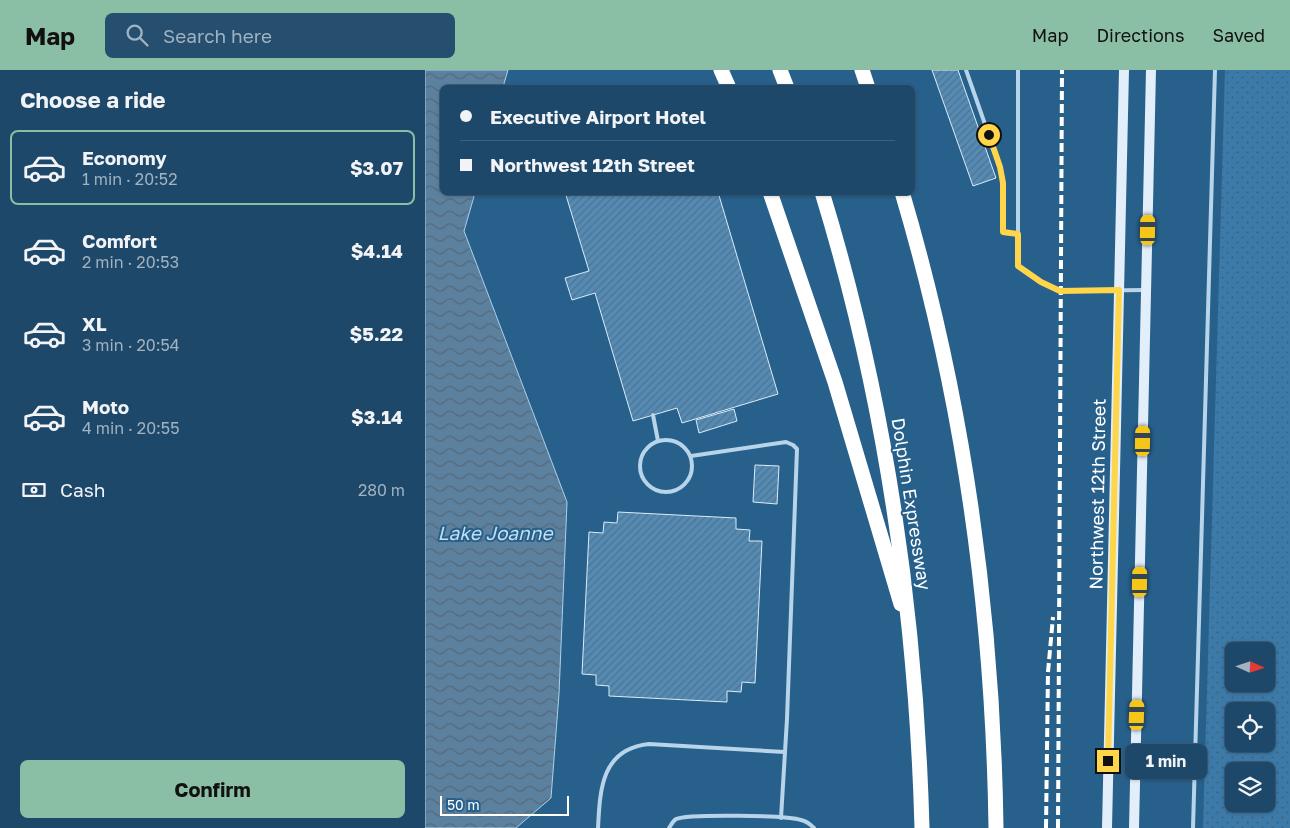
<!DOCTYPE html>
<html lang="en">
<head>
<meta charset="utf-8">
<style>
  :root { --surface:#1e4869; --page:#264f6f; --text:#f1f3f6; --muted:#a1b2c0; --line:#3c607d; --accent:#8abfa5 }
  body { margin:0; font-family:"Golos Text",sans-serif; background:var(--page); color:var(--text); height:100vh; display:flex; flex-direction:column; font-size:19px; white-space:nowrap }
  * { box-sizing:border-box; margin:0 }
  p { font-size:16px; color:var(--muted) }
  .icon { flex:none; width:28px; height:28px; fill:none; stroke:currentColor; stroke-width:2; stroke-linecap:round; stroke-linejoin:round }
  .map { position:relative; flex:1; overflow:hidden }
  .details { display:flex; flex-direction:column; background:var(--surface); width:425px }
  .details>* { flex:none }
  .top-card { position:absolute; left:15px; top:15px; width:475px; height:110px; border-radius:8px; box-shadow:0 1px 4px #0004,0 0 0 1px var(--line); display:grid; align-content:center; height:110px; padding:0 20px; background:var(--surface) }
  .needle { width:32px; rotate:93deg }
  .buttons { position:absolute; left:800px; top:572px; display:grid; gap:10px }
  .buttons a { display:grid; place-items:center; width:50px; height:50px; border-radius:8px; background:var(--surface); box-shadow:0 1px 4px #0004,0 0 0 1px var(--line); font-size:25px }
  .scale { position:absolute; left:15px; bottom:12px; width:129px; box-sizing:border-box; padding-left:5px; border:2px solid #fff; border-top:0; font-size:14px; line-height:18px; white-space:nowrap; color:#fff; -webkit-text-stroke:4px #28608c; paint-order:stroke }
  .end { position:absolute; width:22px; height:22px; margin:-11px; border:6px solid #ffd54a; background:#111; box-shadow:0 0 0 2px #111 }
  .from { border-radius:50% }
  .bubble { position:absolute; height:35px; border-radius:8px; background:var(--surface); box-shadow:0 1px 4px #0004,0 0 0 1px var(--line); font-size:16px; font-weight:700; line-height:35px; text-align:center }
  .car { position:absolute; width:15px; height:30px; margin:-15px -8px; border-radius:6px; box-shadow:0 0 4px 1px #0007; background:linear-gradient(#f5c518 24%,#345 0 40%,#f5c518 0 76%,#345 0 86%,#f5c518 0) }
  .top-card b { display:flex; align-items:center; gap:18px; height:48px; font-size:19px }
  .top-card b+b { border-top:1px solid var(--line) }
  .top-card i { width:12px; height:12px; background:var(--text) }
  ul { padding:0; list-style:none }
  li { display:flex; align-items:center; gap:15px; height:75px; margin:0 10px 8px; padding:0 10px; border:2px solid transparent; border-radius:8px }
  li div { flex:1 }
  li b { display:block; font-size:19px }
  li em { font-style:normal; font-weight:700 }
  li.selected { border-color:var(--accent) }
  li>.icon { width:45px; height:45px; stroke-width:1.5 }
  h2 { padding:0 20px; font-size:22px; line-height:60px }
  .pay { display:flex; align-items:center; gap:12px; height:55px; padding:0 20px; font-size:19px }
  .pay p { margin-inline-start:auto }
  .primary-button { display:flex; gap:10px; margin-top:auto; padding:10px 20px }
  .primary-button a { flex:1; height:58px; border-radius:8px; background:var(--accent); color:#111; font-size:20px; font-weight:700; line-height:58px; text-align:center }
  header { display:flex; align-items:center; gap:30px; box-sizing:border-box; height:70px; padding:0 25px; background:var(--accent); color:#111 }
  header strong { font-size:24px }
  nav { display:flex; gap:28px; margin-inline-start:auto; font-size:18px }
  .search { width:350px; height:45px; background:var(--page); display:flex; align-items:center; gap:12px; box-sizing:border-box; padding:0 18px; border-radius:8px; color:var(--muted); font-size:19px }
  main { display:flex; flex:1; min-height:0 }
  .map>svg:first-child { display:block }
  .grass { fill:url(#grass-dots); fill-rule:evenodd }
  .water { fill:url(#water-waves); stroke:#acd0ea }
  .building { fill:url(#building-hatch); stroke:#dbecf8 }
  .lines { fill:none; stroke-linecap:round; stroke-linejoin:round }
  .service { stroke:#b7d4ea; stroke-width:4 }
  .secondary { stroke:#e2eef9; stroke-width:10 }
  .motorway { stroke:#fff; stroke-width:15 }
  .rail { stroke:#fff; stroke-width:4; stroke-dasharray:9 4; stroke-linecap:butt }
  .route { stroke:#ffd54a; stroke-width:6 }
  .labels { text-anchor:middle; stroke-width:4; stroke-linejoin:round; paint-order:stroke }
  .street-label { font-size:18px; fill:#fff; stroke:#28608c }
  .water-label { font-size:19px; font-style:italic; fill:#c3def1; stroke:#28608c }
</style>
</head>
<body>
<header>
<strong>Map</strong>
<div class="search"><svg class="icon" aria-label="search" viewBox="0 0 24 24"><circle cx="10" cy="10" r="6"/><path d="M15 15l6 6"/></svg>Search here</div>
<nav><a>Map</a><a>Directions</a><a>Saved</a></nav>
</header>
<main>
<section class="details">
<h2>Choose a ride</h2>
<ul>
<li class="selected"><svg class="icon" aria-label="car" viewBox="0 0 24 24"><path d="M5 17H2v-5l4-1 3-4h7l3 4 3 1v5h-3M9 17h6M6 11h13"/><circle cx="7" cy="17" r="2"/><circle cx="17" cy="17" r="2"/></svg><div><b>Economy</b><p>1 min · 20:52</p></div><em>$3.07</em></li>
<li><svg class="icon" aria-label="car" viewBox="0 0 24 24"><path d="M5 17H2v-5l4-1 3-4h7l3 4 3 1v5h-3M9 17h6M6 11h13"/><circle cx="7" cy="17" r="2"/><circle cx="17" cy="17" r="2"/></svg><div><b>Comfort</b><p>2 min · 20:53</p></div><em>$4.14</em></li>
<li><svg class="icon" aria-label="car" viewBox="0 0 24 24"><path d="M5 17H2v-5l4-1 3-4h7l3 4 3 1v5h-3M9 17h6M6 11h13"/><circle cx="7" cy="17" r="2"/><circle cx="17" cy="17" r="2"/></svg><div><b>XL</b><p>3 min · 20:54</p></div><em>$5.22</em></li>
<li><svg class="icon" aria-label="car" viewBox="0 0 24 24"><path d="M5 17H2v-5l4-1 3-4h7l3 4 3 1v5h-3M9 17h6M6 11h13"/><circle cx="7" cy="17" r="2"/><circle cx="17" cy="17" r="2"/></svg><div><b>Moto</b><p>4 min · 20:55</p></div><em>$3.14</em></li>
</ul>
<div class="pay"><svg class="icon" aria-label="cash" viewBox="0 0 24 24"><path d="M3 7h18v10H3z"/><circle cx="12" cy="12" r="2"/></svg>Cash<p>280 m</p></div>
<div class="primary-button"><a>Confirm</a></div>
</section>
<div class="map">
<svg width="865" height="758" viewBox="0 0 865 758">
  <defs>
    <pattern id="grass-dots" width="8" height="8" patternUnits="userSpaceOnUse" patternTransform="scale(1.25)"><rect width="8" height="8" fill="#3c7aa9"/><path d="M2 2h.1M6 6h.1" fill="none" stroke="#44637a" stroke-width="1.8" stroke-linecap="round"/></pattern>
    <pattern id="water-waves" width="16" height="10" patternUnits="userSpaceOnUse" patternTransform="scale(1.25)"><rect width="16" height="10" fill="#5c819f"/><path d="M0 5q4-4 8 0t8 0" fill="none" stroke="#55697a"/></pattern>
    <pattern id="building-hatch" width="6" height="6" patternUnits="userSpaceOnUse" patternTransform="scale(1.25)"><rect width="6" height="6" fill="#548bb5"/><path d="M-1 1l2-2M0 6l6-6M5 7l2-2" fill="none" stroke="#51728b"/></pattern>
  </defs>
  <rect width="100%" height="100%" fill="#28608c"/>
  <path class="grass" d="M800 0H865V758H778ZM809 581H841V614H809ZM809 641H841V674H809ZM809 701H841V734H809Z"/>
  <polygon class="water" points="0,0 83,0 78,17 18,18 18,122 50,123 39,161 142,432 134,624 126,728 91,758 0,758"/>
  <g class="building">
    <polygon points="507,0 533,0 571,108 548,116"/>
    <polygon points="140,122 293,122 353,324 257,353 252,338 208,351 170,223 147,230 140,208 164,201"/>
    <polygon points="309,339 312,351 274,363 271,350"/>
    <polygon points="330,395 354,396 352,434 328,432"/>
    <polygon points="193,442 311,448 311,459 325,460 324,471 337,471 330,613 317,612 316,622 302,621 302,632 184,626 184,616 171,615 171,605 157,604 164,462 178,463 179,452 192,453"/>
  </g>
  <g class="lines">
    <g class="service">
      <polyline points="541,0 575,97 578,113 579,163 593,164"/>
      <polyline points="593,0 593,196 616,212 635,221 719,220"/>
      <polyline points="228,345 233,371"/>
      <circle cx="241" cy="396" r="26"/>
      <polyline points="266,386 361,372 368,375 372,379 362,649 356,748"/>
      <path d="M173 758C175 720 176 679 224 674L360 682"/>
      <path d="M244 758C246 755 248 751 251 749 262 744 362 745 376 750 381 751 385 754 389 758"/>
      <polyline points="768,758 790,0"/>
    </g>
    <g class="secondary">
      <polyline points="682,758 699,0"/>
      <polyline points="709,758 726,0"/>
    </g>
    <g class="motorway">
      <polyline points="296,0 304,18"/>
      <polyline points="355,0 362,18"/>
      <polyline points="437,0 443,18"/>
      <polyline points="345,122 410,312 476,534"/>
      <path d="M397 122C461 331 491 540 497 758"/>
      <path d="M477 122C539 331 568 541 571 758"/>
    </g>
    <g class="rail">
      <polyline points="621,758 623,602 628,547"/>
      <polyline points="633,758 637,0"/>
    </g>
  </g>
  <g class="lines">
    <polyline class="route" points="564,65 575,97 578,113 578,162 593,164 593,196 616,212 635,221 694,220 683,691"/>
  </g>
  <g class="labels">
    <g class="street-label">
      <text transform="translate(673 424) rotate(-89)" y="6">Northwest 12th Street</text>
      <text transform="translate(486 434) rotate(81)" y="6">Dolphin Expressway</text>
    </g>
    <g class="water-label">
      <text x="70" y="470">Lake Joanne</text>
    </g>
  </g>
</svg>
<div class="buttons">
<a><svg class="needle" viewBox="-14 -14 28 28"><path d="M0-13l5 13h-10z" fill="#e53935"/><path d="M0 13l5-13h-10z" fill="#a1b2c0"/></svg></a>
<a><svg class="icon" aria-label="locate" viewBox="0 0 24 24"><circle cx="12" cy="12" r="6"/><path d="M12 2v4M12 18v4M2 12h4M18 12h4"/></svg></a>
<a><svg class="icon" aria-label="layers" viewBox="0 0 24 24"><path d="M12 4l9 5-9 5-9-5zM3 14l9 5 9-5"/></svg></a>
</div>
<div class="scale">50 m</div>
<i class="end from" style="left:564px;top:65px"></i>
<i class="end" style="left:683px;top:691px"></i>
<div class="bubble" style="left:700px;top:674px;width:82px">1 min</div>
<i class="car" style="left:723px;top:160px;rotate:1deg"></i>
<i class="car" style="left:718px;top:371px;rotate:1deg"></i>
<i class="car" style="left:715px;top:512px;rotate:1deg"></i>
<i class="car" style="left:712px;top:645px;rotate:2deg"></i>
<div class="top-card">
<b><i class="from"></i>Executive Airport Hotel</b>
<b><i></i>Northwest 12th Street</b>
</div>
</div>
</main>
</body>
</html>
